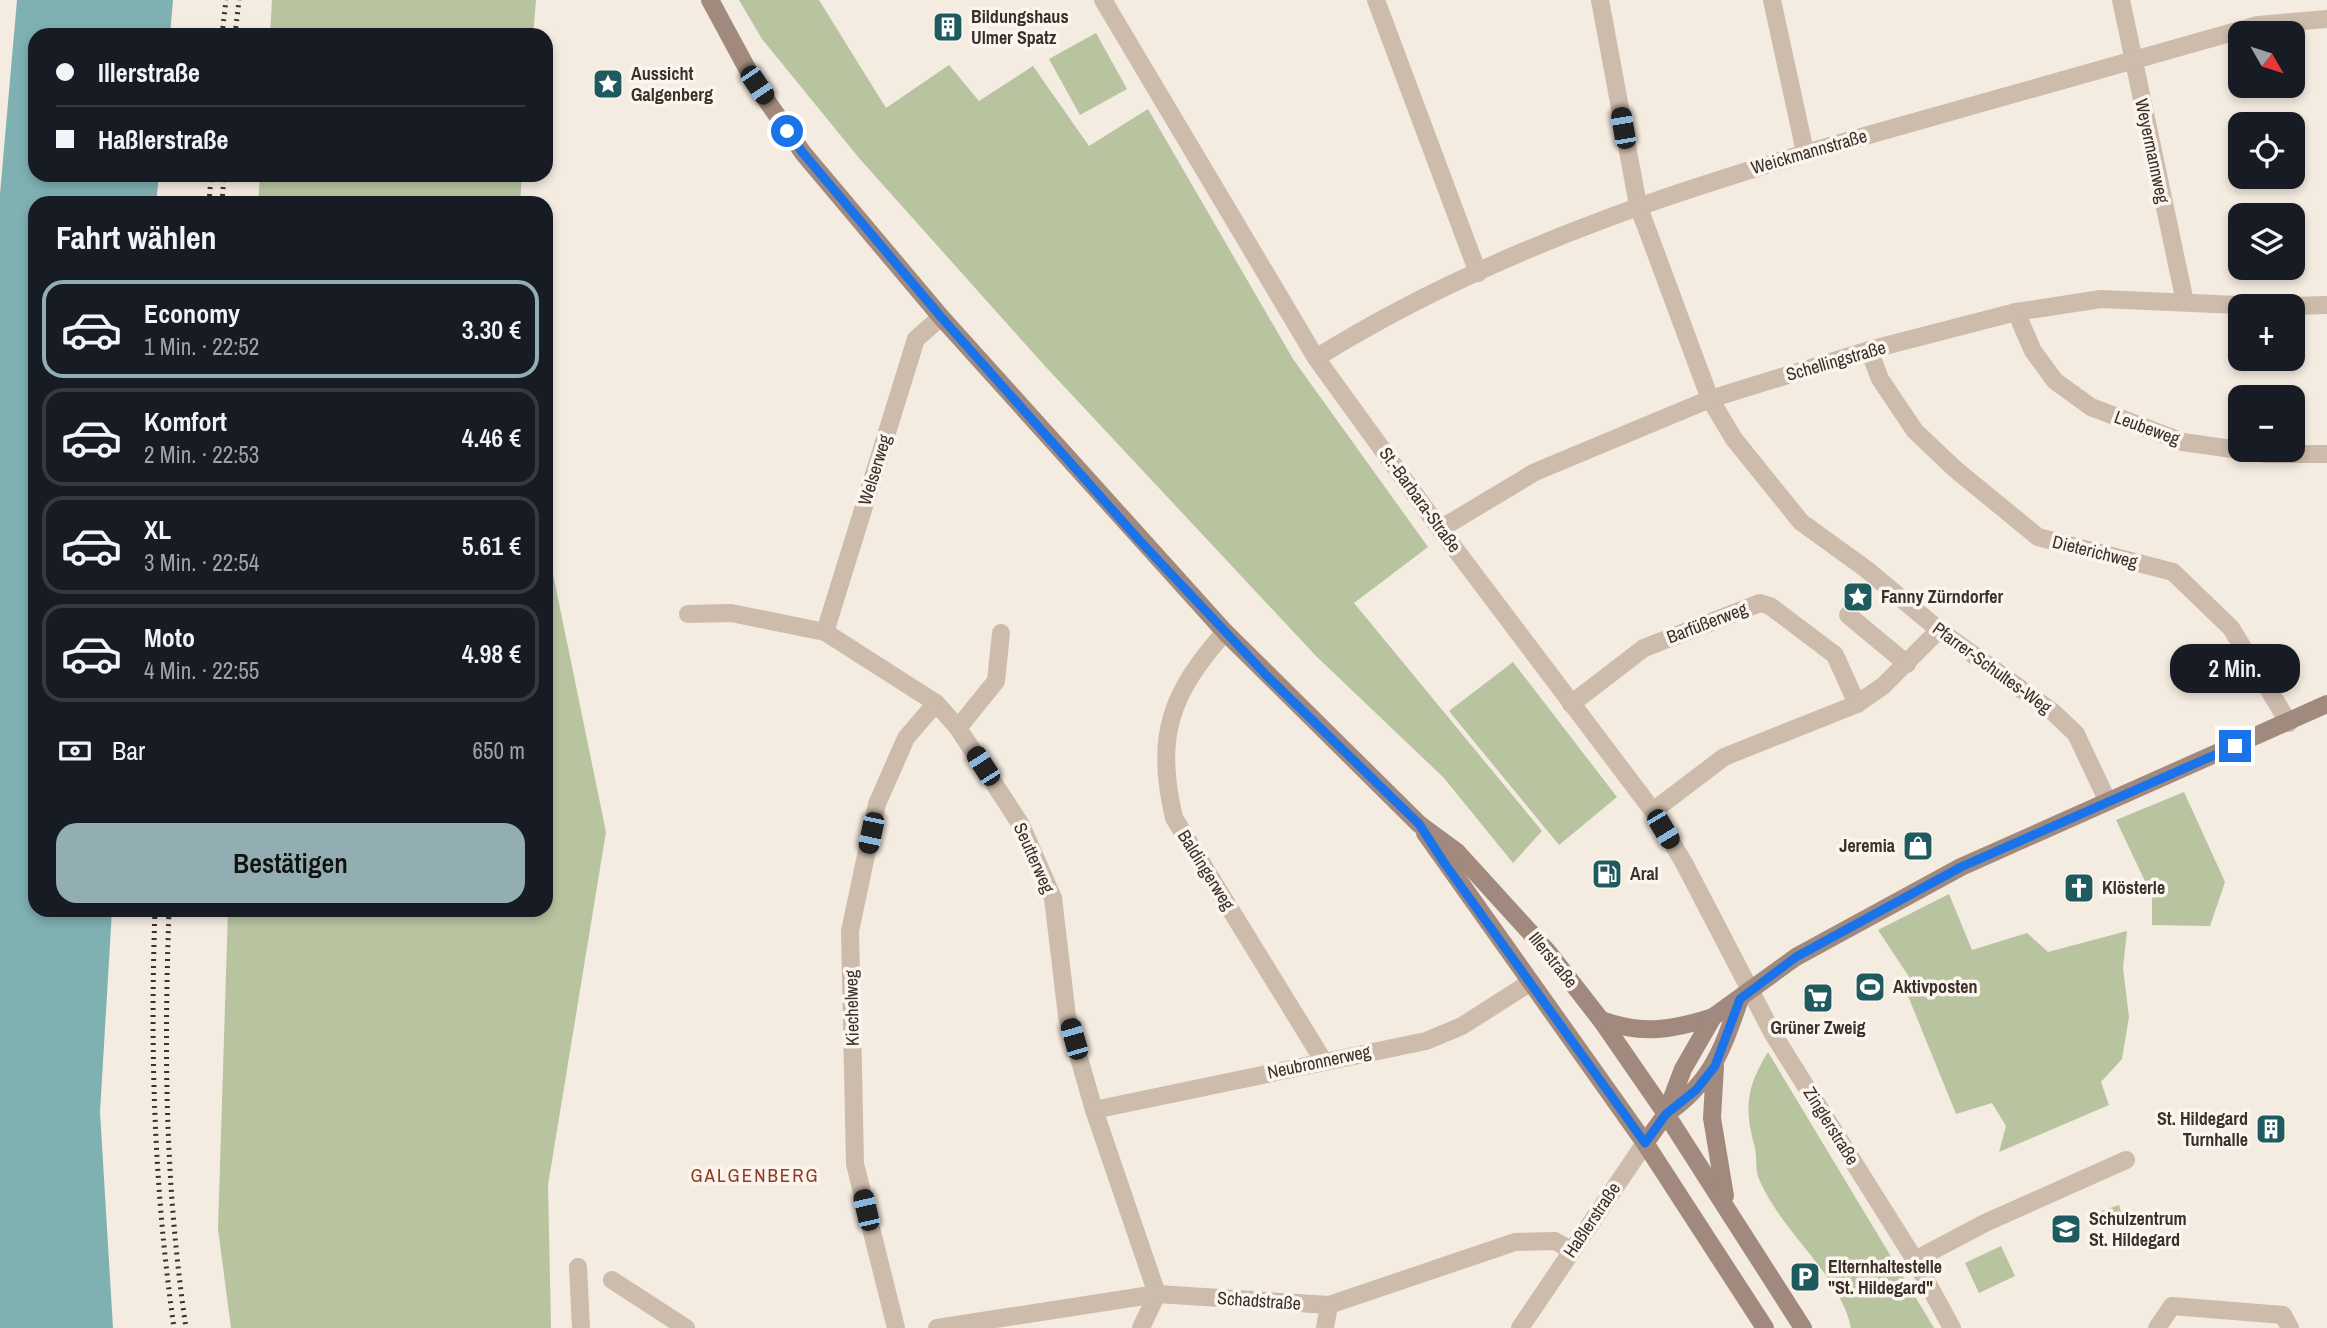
<!DOCTYPE html>
<html lang="de">
<head>
<meta charset="utf-8">
<style>
  :root { --surface:#171b24; --page:#20242c; --text:#f1f3f6; --muted:#9ea1a6; --line:#363941; --accent:#92aeb2 }
  body { margin:0; font-family:"Archivo Narrow",sans-serif; background:var(--page); color:var(--text); height:100vh; display:flex; flex-direction:column; font-size:26px; white-space:nowrap }
  * { box-sizing:border-box; margin:0 }
  p { font-size:23px; color:var(--muted) }
  .icon { flex:none; width:38px; height:38px; fill:none; stroke:currentColor; stroke-width:2; stroke-linecap:round; stroke-linejoin:round }
  .map { position:relative; flex:1; overflow:hidden }
  .details { position:absolute; left:28px; top:196px; width:525px; height:721px; display:flex; flex-direction:column; background:var(--surface); border-radius:21px; box-shadow:0 4px 10px #0003 }
  .details>* { flex:none }
  .hud { position:absolute; left:28px; top:28px; width:525px; height:154px; border-radius:21px; box-shadow:0 4px 10px #0003; display:grid; align-content:center; height:154px; padding:0 28px; background:var(--surface) }
  .needle { width:46px; rotate:129deg }
  .tools { position:absolute; left:2228px; top:21px; display:grid; gap:14px }
  .tools a { display:grid; place-items:center; width:77px; height:77px; border-radius:14px; background:var(--surface); box-shadow:0 4px 10px #0003; font-size:35px }
  .end { position:absolute; width:32px; height:32px; margin:-16px; border:9px solid #1a73e8; background:#fff; box-shadow:0 0 0 4px #fff }
  .from { border-radius:50% }
  .bubble { position:absolute; height:49px; border-radius:21px; background:var(--surface); box-shadow:0 4px 10px #0003; font-size:23px; font-weight:600; line-height:49px; text-align:center }
  .car { position:absolute; width:21px; height:42px; margin:-21px -10px; border-radius:9px; box-shadow:0 0 5px 2px #0007; background:linear-gradient(#222 24%,#8ab4d8 0 40%,#222 0 76%,#8ab4d8 0 86%,#222 0) }
  .hud b { display:flex; align-items:center; gap:24px; height:66px; font-size:26px }
  .hud b+b { border-top:2px solid var(--line) }
  .hud i { width:18px; height:18px; background:var(--text) }
  ul { padding:0; list-style:none }
  li { display:flex; align-items:center; gap:21px; height:98px; margin:0 14px 10px; padding:0 14px; border:4px solid var(--line); border-radius:21px }
  li div { flex:1 }
  li b { display:block; font-size:26px }
  li em { font-style:normal; font-weight:600 }
  li.active { border-color:var(--accent) }
  li>.icon { width:63px; height:63px; stroke-width:1.5 }
  h2 { padding:0 28px; font-size:32px; line-height:84px }
  .pay { display:flex; align-items:center; gap:18px; height:77px; padding:0 28px; font-size:26px }
  .pay p { margin-inline-start:auto }
  .primary-button { display:flex; gap:14px; margin-top:auto; padding:14px 28px }
  .primary-button a { flex:1; height:80px; border-radius:21px; background:var(--accent); color:#111; font-size:28px; font-weight:600; line-height:80px; text-align:center }
  .map>svg:first-child { display:block }
  .green { fill:#b8c4a0 }
  .water { fill:#7fb0b2 }
  .lines { fill:none; stroke-linecap:round; stroke-linejoin:round }
  .street { stroke:#cdbbac; stroke-width:18 }
  .secondary { stroke:#a18a7d; stroke-width:18 }
  .rail { stroke:#3b302b; stroke-width:5; stroke-dasharray:2 5; stroke-linecap:butt }
  .route { stroke:#1a73e8; stroke-width:9 }
  .labels { text-anchor:middle; stroke-width:7; stroke-linejoin:round; paint-order:stroke }
  .poi-label { font-size:18px; font-weight:bold; fill:#3b302b; stroke:#fbf5ee; text-anchor:start }
  .street-label { font-size:18px; fill:#3b302b; stroke:#fbf5ee }
  .neighbourhood-label { font-size:19px; letter-spacing:2px; fill:#8c3b22; stroke:#fbf5ee }
</style>
</head>
<body>
<div class="map">
<svg width="2327" height="1328" viewBox="0 0 2327 1328">
  <rect width="100%" height="100%" fill="#f4ebe1"/>
  <g class="green">
    <polygon points="272,0 536,0 533,35 270,35"/>
    <polygon points="739,0 819,0 886,108 949,65 979,101 1033,66 1089,146 1148,109 1293,359 1428,547 1354,603 1542,831 1513,863 1444,778 1316,656 1044,365 859,158 762,39"/>
    <polygon points="1096,33 1127,89 1080,115 1049,59"/>
    <polygon points="260,175 522,175 520,203 258,203"/>
    <polygon points="546,505 553,574 606,832 548,1185 551,1328 231,1328 218,1229 228,910 546,910"/>
    <polygon points="1513,662 1617,797 1559,845 1449,711"/>
    <polygon points="2184,792 2225,882 2210,926 2152,925 2152,896 2116,820"/>
    <polygon points="1949,894 1972,950 2027,933 2048,952 2127,931 2123,968 2129,1017 2122,1059 2101,1082 2109,1105 1999,1152 2006,1126 1992,1103 1956,1114 1906,991 1915,986 1878,930"/>
    <path d="M1768 1052 1934 1328H1851C1840 1274 1781 1232 1759 1179 1755 1170 1757 1158 1755 1148 1744 1108 1746 1088 1768 1052Z"/>
    <polygon points="2119,1205 2122,1215 2119,1223 2107,1227 2101,1211"/>
    <polygon points="2001,1246 2015,1276 1979,1293 1965,1263"/>
  </g>
  <polygon class="water" points="17,0 173,0 170,35 35,35 35,175 159,175 156,203 35,203 35,910 112,910 100,1112 113,1328 0,1328 0,194"/>
  <g class="lines">
    <g class="street">
      <polyline points="1103,0 1316,358 1440,529 1653,811 1684,863 1773,1034 1915,1260 1952,1328"/>
      <polyline points="1376,0 1478,273"/>
      <polyline points="1600,0 1638,205 1710,399 1734,439 1801,522 1866,569 1939,630 2053,712 2076,734 2107,800"/>
      <polyline points="1772,0 1805,152"/>
      <polyline points="2121,0 2185,302"/>
      <polyline points="2292,306 2327,305"/>
      <polyline points="2016,312 2033,351 2055,381 2091,407 2183,442 2267,454 2327,454"/>
      <polyline points="1869,350 1880,379 1915,431 1955,469 2038,537 2173,572 2231,628 2289,723"/>
      <path d="M1316 358C1498 244 1706 180 1911 123 2026 91 2142 58 2258 25L2327 19"/>
      <polyline points="1440,529 1535,472 1710,399 1869,350 2016,312 2101,299 2260,306"/>
      <polyline points="688,614 731,613 825,632 936,703 958,728 1021,825 1053,898 1067,1016 1094,1110 1157,1294 1141,1328"/>
      <polyline points="1848,615 1907,664"/>
      <polyline points="825,632 916,339 941,317"/>
      <path d="M1225 632C1170 694 1155 736 1174 818L1323 1060"/>
      <polyline points="1571,704 1644,648 1760,603 1770,606 1835,655 1857,704"/>
      <polyline points="958,728 996,681 1001,633"/>
      <polyline points="1653,811 1724,757 1857,704 1883,686 1939,630"/>
      <polyline points="1094,1110 1426,1041 1462,1026 1531,982"/>
      <polyline points="1915,1260 1985,1223 2126,1160"/>
      <polyline points="578,1267 581,1328"/>
      <polyline points="612,1280 686,1328"/>
      <polyline points="896,1328 855,1164 850,931 877,804 906,738 936,703"/>
      <polyline points="937,1328 1157,1294 1329,1305 1515,1242 1555,1241 1571,1250"/>
      <polyline points="1325,1328 1329,1305"/>
      <polyline points="1520,1328 1645,1143"/>
      <polyline points="2157,1328 2172,1306 2283,1315 2290,1328"/>
    </g>
    <g class="secondary">
      <polyline points="710,0 756,85 803,153 941,317 1225,632 1419,824 1457,852 1548,952 1601,1020 1666,1114 1803,1328"/>
      <polyline points="1425,833 1645,1143 1765,1328"/>
      <path d="M1601 1020C1642 1035 1673 1030 1713 1017"/>
      <polyline points="1715,1066 1712,1118 1725,1196"/>
      <path d="M1666 1114C1712 1082 1722 1050 1740 999"/>
      <polyline points="1645,1143 1666,1114 1683,1069 1713,1017 1796,957 1961,867 2327,704"/>
    </g>
    <g class="rail">
      <polyline points="222,35 226,0"/>
      <polyline points="235,35 239,0"/>
      <polyline points="209,203 211,175"/>
      <polyline points="222,203 224,175"/>
      <path d="M155 910C150 1051 154 1188 174 1328"/>
      <path d="M169 910C164 1054 165 1185 186 1328"/>
    </g>
  </g>
  <g class="lines">
    <polyline class="route" points="787,131 803,153 941,317 1140,541 1267,676 1419,824 1445,864 1645,1143 1666,1114 1696,1090 1715,1066 1740,999 1796,957 1961,867 2235,746"/>
  </g>
  <defs>
    <g id="building-square" transform="scale(1.575)"><rect x="-9" y="-9" width="18" height="18" rx="4" fill="#1f5a5e" stroke="#fbf5ee"/><path d="M-4-6H4V6H1V3H-1V6H-4ZM-2.5-4.3h1.7v1.8h-1.7ZM.8-4.3h1.7v1.8H.8ZM-2.5-1h1.7V.8h-1.7ZM.8-1h1.7V.8H.8Z" fill="#fff"/></g>
    <g id="sight-square" transform="scale(1.575)"><rect x="-9" y="-9" width="18" height="18" rx="4" fill="#1f5a5e" stroke="#fbf5ee"/><path d="M0-6L1.8-2.2L6-1.7L2.9 1.2L3.7 5.4L0 3.3L-3.7 5.4L-2.9 1.2L-6-1.7L-1.8-2.2Z" fill="#fff"/></g>
    <g id="shop-square" transform="scale(1.575)"><rect x="-9" y="-9" width="18" height="18" rx="4" fill="#1f5a5e" stroke="#fbf5ee"/><path d="M-5-2.5h2.3a2.7 3.5 0 0 1 5.4 0H5L5.5 6h-11ZM-1.5-2.5h3a1.5 2.3 0 0 0-3 0Z" fill="#fff"/></g>
    <g id="fuel-square" transform="scale(1.575)"><rect x="-9" y="-9" width="18" height="18" rx="4" fill="#1f5a5e" stroke="#fbf5ee"/><path d="M-5.5-6h7V0h2V4h1.3V-2.5L3-4.5l.8-.8L6-3V5H2.5V1h-1V6h-7ZM-4.2-4.7v3.2H.2V-4.7Z" fill="#fff"/></g>
    <g id="church-square" transform="scale(1.575)"><rect x="-9" y="-9" width="18" height="18" rx="4" fill="#1f5a5e" stroke="#fbf5ee"/><path d="M-1.2-6h2.4v3.5h3.3v2.4h-3.3V6h-2.4V-.1h-3.3v-2.4h3.3Z" fill="#fff"/></g>
    <g id="stadium-square" transform="scale(1.575)"><rect x="-9" y="-9" width="18" height="18" rx="4" fill="#1f5a5e" stroke="#fbf5ee"/><path d="M0-5a6.5 5 0 1 0 0 10a6.5 5 0 1 0 0-10ZM-3.5-1.8h7v3.6h-7Z" fill="#fff"/></g>
    <g id="supermarket-square" transform="scale(1.575)"><rect x="-9" y="-9" width="18" height="18" rx="4" fill="#1f5a5e" stroke="#fbf5ee"/><path d="M-6-5.5h2.5l.6 2H6L4.5 2H-2.5L-4.4-4H-6ZM-1.5 3.2a1.3 1.3 0 1 0 .1 0ZM3 3.2a1.3 1.3 0 1 0 .1 0Z" fill="#fff"/></g>
    <g id="school-square" transform="scale(1.575)"><rect x="-9" y="-9" width="18" height="18" rx="4" fill="#1f5a5e" stroke="#fbf5ee"/><path d="M0-5L7-2L0 1L-7-2ZM-4 1L0 2.5L4 1V4Q0 6-4 4Z" fill="#fff"/></g>
    <g id="parking-square" transform="scale(1.575)"><rect x="-9" y="-9" width="18" height="18" rx="4" fill="#1f5a5e" stroke="#fbf5ee"/><path d="M-3.5-5.5H1a3.5 3.5 0 0 1 0 7H-1V5.5H-3.5ZM-1-3.4V-.6H.8a1.4 1.4 0 0 0 0-2.8Z" fill="#fff"/></g>
  </defs>
  <g fill-rule="evenodd">
    <use href="#building-square" x="948" y="27"/>
    <use href="#sight-square" x="608" y="84"/>
    <use href="#sight-square" x="1858" y="597"/>
    <use href="#shop-square" x="1918" y="846"/>
    <use href="#fuel-square" x="1607" y="874"/>
    <use href="#church-square" x="2079" y="888"/>
    <use href="#stadium-square" x="1870" y="987"/>
    <use href="#supermarket-square" x="1818" y="998"/>
    <use href="#building-square" x="2271" y="1129"/>
    <use href="#school-square" x="2066" y="1229"/>
    <use href="#parking-square" x="1805" y="1277"/>
  </g>
  <g class="labels">
    <g class="poi-label">
      <text x="971" y="23">Bildungshaus<tspan x="971" dy="21">Ulmer Spatz</tspan></text>
      <text x="631" y="80">Aussicht<tspan x="631" dy="21">Galgenberg</tspan></text>
      <text x="1881" y="603">Fanny Zürndorfer</text>
      <text x="1895" y="852" text-anchor="end">Jeremia</text>
      <text x="1630" y="880">Aral</text>
      <text x="2102" y="894">Klösterle</text>
      <text x="1893" y="993">Aktivposten</text>
      <text x="1818" y="1034" text-anchor="middle">Grüner Zweig</text>
      <text x="2248" y="1125" text-anchor="end">St. Hildegard<tspan x="2248" dy="21">Turnhalle</tspan></text>
      <text x="2089" y="1225">Schulzentrum<tspan x="2089" dy="21">St. Hildegard</tspan></text>
      <text x="1828" y="1273">Elternhaltestelle<tspan x="1828" dy="21">"St. Hildegard"</tspan></text>
    </g>
    <g class="street-label">
      <text transform="translate(2152 151) rotate(78)" y="6">Weyermannweg</text>
      <text transform="translate(1809 152) rotate(-16)" y="6">Weickmannstraße</text>
      <text transform="translate(1836 361) rotate(-16)" y="6">Schellingstraße</text>
      <text transform="translate(2147 428) rotate(20)" y="6">Leubeweg</text>
      <text transform="translate(875 470) rotate(-73)" y="6">Welserweg</text>
      <text transform="translate(1420 500) rotate(54)" y="6">St.-Barbara-Straße</text>
      <text transform="translate(2095 552) rotate(14)" y="6">Dieterichweg</text>
      <text transform="translate(1707 623) rotate(-21)" y="6">Barfüßerweg</text>
      <text transform="translate(1992 668) rotate(36)" y="6">Pfarrer-Schultes-Weg</text>
      <text transform="translate(1034 858) rotate(66)" y="6">Seutterweg</text>
      <text transform="translate(1206 870) rotate(58)" y="6">Baldingerweg</text>
      <text transform="translate(1553 960) rotate(51)" y="6">Illerstraße</text>
      <text transform="translate(852 1008) rotate(-91)" y="6">Kiechelweg</text>
      <text transform="translate(1319 1062) rotate(-12)" y="6">Neubronnerweg</text>
      <text transform="translate(1831 1126) rotate(58)" y="6">Zinglerstraße</text>
      <text transform="translate(1592 1220) rotate(-56)" y="6">Haßlerstraße</text>
      <text transform="translate(1259 1301) rotate(4)" y="6">Schadstraße</text>
    </g>
    <g class="neighbourhood-label">
      <text x="755" y="1182">GALGENBERG</text>
    </g>
  </g>
</svg>
<div class="tools">
<a><svg class="needle" viewBox="-14 -14 28 28"><path d="M0-13l5 13h-10z" fill="#e53935"/><path d="M0 13l5-13h-10z" fill="#9ea1a6"/></svg></a>
<a><svg class="icon" aria-label="locate" viewBox="0 0 24 24"><circle cx="12" cy="12" r="6"/><path d="M12 2v4M12 18v4M2 12h4M18 12h4"/></svg></a>
<a><svg class="icon" aria-label="layers" viewBox="0 0 24 24"><path d="M12 4l9 5-9 5-9-5zM3 14l9 5 9-5"/></svg></a>
<a>+</a>
<a>−</a>
</div>
<i class="end from" style="left:787px;top:131px"></i>
<i class="end" style="left:2235px;top:746px"></i>
<div class="bubble" style="left:2170px;top:644px;width:130px">2 Min.</div>
<i class="car" style="left:757px;top:85px;rotate:146deg"></i>
<i class="car" style="left:1623px;top:128px;rotate:350deg"></i>
<i class="car" style="left:983px;top:766px;rotate:327deg"></i>
<i class="car" style="left:1663px;top:829px;rotate:149deg"></i>
<i class="car" style="left:871px;top:833px;rotate:192deg"></i>
<i class="car" style="left:1074px;top:1039px;rotate:344deg"></i>
<i class="car" style="left:866px;top:1210px;rotate:347deg"></i>
<div class="hud">
<b><i class="from"></i>Illerstraße</b>
<b><i></i>Haßlerstraße</b>
</div>
<section class="details">
<h2>Fahrt wählen</h2>
<ul>
<li class="active"><svg class="icon" aria-label="car" viewBox="0 0 24 24"><path d="M5 17H2v-5l4-1 3-4h7l3 4 3 1v5h-3M9 17h6M6 11h13"/><circle cx="7" cy="17" r="2"/><circle cx="17" cy="17" r="2"/></svg><div><b>Economy</b><p>1 Min. · 22:52</p></div><em>3.30 €</em></li>
<li><svg class="icon" aria-label="car" viewBox="0 0 24 24"><path d="M5 17H2v-5l4-1 3-4h7l3 4 3 1v5h-3M9 17h6M6 11h13"/><circle cx="7" cy="17" r="2"/><circle cx="17" cy="17" r="2"/></svg><div><b>Komfort</b><p>2 Min. · 22:53</p></div><em>4.46 €</em></li>
<li><svg class="icon" aria-label="car" viewBox="0 0 24 24"><path d="M5 17H2v-5l4-1 3-4h7l3 4 3 1v5h-3M9 17h6M6 11h13"/><circle cx="7" cy="17" r="2"/><circle cx="17" cy="17" r="2"/></svg><div><b>XL</b><p>3 Min. · 22:54</p></div><em>5.61 €</em></li>
<li><svg class="icon" aria-label="car" viewBox="0 0 24 24"><path d="M5 17H2v-5l4-1 3-4h7l3 4 3 1v5h-3M9 17h6M6 11h13"/><circle cx="7" cy="17" r="2"/><circle cx="17" cy="17" r="2"/></svg><div><b>Moto</b><p>4 Min. · 22:55</p></div><em>4.98 €</em></li>
</ul>
<div class="pay"><svg class="icon" aria-label="cash" viewBox="0 0 24 24"><path d="M3 7h18v10H3z"/><circle cx="12" cy="12" r="2"/></svg>Bar<p>650 m</p></div>
<div class="primary-button"><a>Bestätigen</a></div>
</section>
</div>
</body>
</html>
